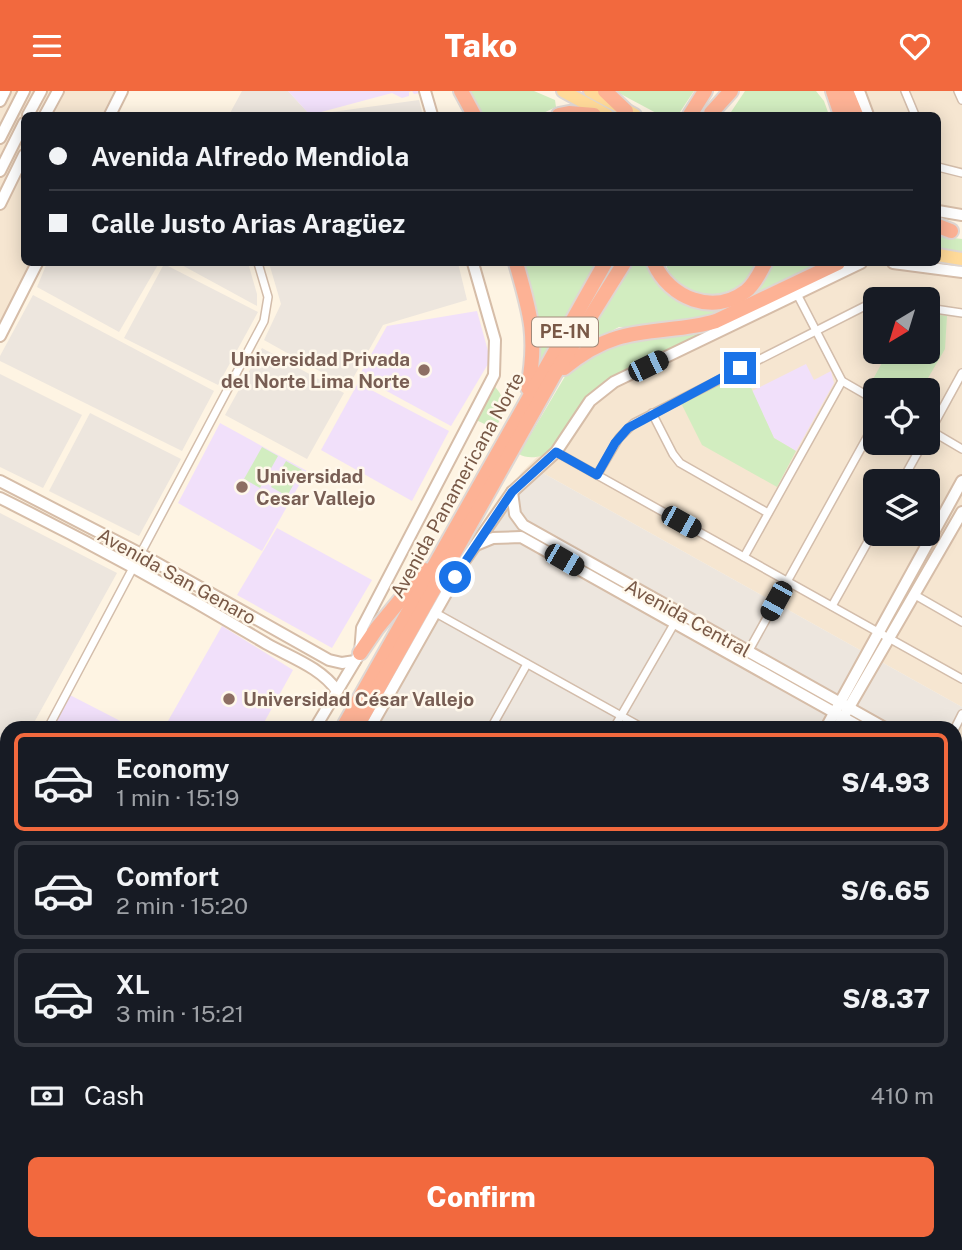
<!DOCTYPE html>
<html lang="en">
<head>
<meta charset="utf-8">
<style>
  :root { --surface:#171b24; --page:#20242c; --text:#f1f3f6; --muted:#9ea1a6; --line:#363941; --accent:#f2693e }
  body { margin:0; font-family:"Public Sans",sans-serif; background:var(--page); color:var(--text); height:100vh; display:flex; flex-direction:column; font-size:26px; white-space:nowrap }
  * { box-sizing:border-box; margin:0 }
  p { font-size:23px; color:var(--muted) }
  .icon { flex:none; width:38px; height:38px; fill:none; stroke:currentColor; stroke-width:2; stroke-linecap:round; stroke-linejoin:round }
  .map { position:relative; flex:1; overflow:hidden }
  .drawer { position:absolute; left:0px; top:630px; width:962px; height:530px; display:flex; flex-direction:column; background:var(--surface); border-radius:21px 21px 0 0; box-shadow:0 4px 18px #0003 }
  .drawer>* { flex:none }
  .top-card { position:absolute; left:21px; top:21px; width:920px; height:154px; border-radius:10px; box-shadow:0 4px 18px #0003; display:grid; align-content:center; height:154px; padding:0 28px; background:var(--surface) }
  .needle { width:46px; rotate:218deg }
  .controls { position:absolute; left:863px; top:196px; display:grid; gap:14px }
  .controls a { display:grid; place-items:center; width:77px; height:77px; border-radius:10px; background:var(--surface); box-shadow:0 4px 18px #0003; font-size:35px }
  .end { position:absolute; width:32px; height:32px; margin:-16px; border:9px solid #1a73e8; background:#fff; box-shadow:0 0 0 4px #fff }
  .from { border-radius:50% }
  .car { position:absolute; width:21px; height:42px; margin:-21px -10px; border-radius:9px; box-shadow:0 0 5px 2px #0007; background:linear-gradient(#222 24%,#8ab4d8 0 40%,#222 0 76%,#8ab4d8 0 86%,#222 0) }
  .top-card b { display:flex; align-items:center; gap:24px; height:66px; font-size:26px }
  .top-card b+b { border-top:2px solid var(--line) }
  .top-card i { width:18px; height:18px; background:var(--text) }
  ul { padding:12px 0 0; list-style:none }
  li { display:flex; align-items:center; gap:21px; height:98px; margin:0 14px 10px; padding:0 14px; border:4px solid var(--line); border-radius:10px }
  li div { flex:1 }
  li b { display:block; font-size:26px }
  li em { font-style:normal; font-weight:800 }
  li.active { border-color:var(--accent) }
  li>.icon { width:63px; height:63px; stroke-width:1.5 }
  .pay { display:flex; align-items:center; gap:18px; height:77px; padding:0 28px; font-size:26px }
  .pay p { margin-inline-start:auto }
  .button { display:flex; gap:14px; margin-top:auto; padding:14px 28px }
  .button a { flex:1; height:80px; border-radius:10px; background:var(--accent); color:#fff; font-size:28px; font-weight:800; line-height:80px; text-align:center }
  header { display:flex; justify-content:space-between; align-items:center; height:91px; padding:0 28px; background:var(--accent); color:#fff; font-size:32px; font-weight:800 }
  .map>svg:first-child { display:block }
  .residential { fill:#f6e6d1; fill-rule:evenodd }
  .industrial { fill:#ede6de }
  .education { fill:#f1e0fa }
  .green { fill:#d2edc0 }
  .lines { fill:none; stroke-linecap:round; stroke-linejoin:round }
  .street-casing { stroke:#d3bdab; stroke-width:10 }
  .secondary-casing { stroke:#d6bda8; stroke-width:14 }
  .primary-casing { stroke:#dfd7d3; stroke-width:16 }
  .highway-casing { stroke:#dfd7d3; stroke-width:18 }
  .street { stroke:#fff; stroke-width:7 }
  .secondary { stroke:#fff; stroke-width:10 }
  .primary { stroke:#ffda99; stroke-width:12 }
  .highway { stroke:#fdb295; stroke-width:14 }
  .route { stroke:#1a73e8; stroke-width:9 }
  .education-dot { fill:#8d6e63; stroke:#fff8eb; stroke-width:2.5 }
  .labels { text-anchor:middle; stroke-width:5; stroke-linejoin:round; paint-order:stroke }
  .shield { fill:#fff8eb; stroke:#a18978; stroke-width:2 }
  .shield-label { font-size:18px; font-weight:bold; fill:#795947 }
  .education-label { font-size:19px; font-weight:bold; fill:#785e54; stroke:#fff8eb; text-anchor:start }
  .street-label { font-size:19px; fill:#795947; stroke:#fff8eb }
</style>
</head>
<body>
<header><svg class="icon" aria-label="menu" viewBox="0 0 24 24"><path d="M4 6h16M4 12h16M4 18h16"/></svg>Tako<svg class="icon" aria-label="heart" viewBox="0 0 24 24"><path d="M12 20l-8-8c-3-5 5-10 8-4 3-6 11-1 8 4z"/></svg></header>
<div class="map">
<svg width="962" height="1159" viewBox="0 0 962 1159">
  <rect width="100%" height="100%" fill="#fef4e3"/>
  <g class="residential">
    <polygon points="0,0 125,0 114,24 24,24 24,172 39,172 0,246"/>
    <polygon points="855,0 962,0 962,127 938,123 938,24 864,24"/>
    <path d="M938 171 962 174V616L543 382H521L556 347 583 302 609 281 848 172ZM875 208H928V261H875ZM875 299H928V352H875ZM875 390H928V443H875Z"/>
    <polygon points="962,619 962,1159 414,1159 413,1153 956,1153 956,637 951,637"/>
  </g>
  <g class="industrial">
    <polygon points="242,0 288,0 310,24 419,9 423,24 229,24"/>
    <polygon points="47,172 159,172 119,241 37,196"/>
    <polygon points="178,172 248,172 257,203 257,215"/>
    <polygon points="269,172 458,172 467,209 383,234 348,296 264,249 281,213"/>
    <polygon points="164,173 258,221 218,294 124,247"/>
    <polygon points="33,204 214,300 182,360 0,270 0,265"/>
    <polygon points="262,257 344,302 307,368 225,324"/>
    <polygon points="0,283 82,324 43,397 0,376"/>
    <polygon points="90,322 181,368 139,445 49,400"/>
    <polygon points="521,382 543,382 962,616 962,619 951,637 873,637 842,620 831,637 365,637 464,463"/>
    <polygon points="0,422 117,482 31,637 7,637 7,702 0,715"/>
    <polygon points="94,1153 413,1153 414,1159 94,1159"/>
  </g>
  <g class="education">
    <polygon points="288,0 420,0 421,2 414,3 412,0 409,1 409,5 402,7 392,2 310,24"/>
    <polygon points="477,220 488,260 488,273 451,335 359,285 387,235"/>
    <polygon points="806,273 814,289 831,280 834,292 796,360 774,347 752,300"/>
    <polygon points="358,292 449,340 412,410 321,359"/>
    <polygon points="220,332 307,380 262,460 178,412"/>
    <polygon points="277,437 372,489 332,557 237,504"/>
    <polygon points="222,535 293,579 261,637 164,637"/>
    <polygon points="66,602 134,637 48,637"/>
  </g>
  <g class="green">
    <polygon points="471,0 534,0 555,9 556,16 539,24 479,24"/>
    <polygon points="615,0 694,0 678,24 660,24"/>
    <polygon points="745,0 816,0 824,10 829,24 729,24"/>
    <polygon points="938,145 962,148 962,161 938,158"/>
    <polygon points="524,172 598,172 538,278 539,235"/>
    <polygon points="634,172 649,172 662,194 719,214 771,172 832,172 721,224 663,236 619,236 581,256"/>
    <path d="M665 172H756C748 205 699 213 676 191 671 187 668 178 665 172Z"/>
    <path d="M757 216 608 289 593 300 553 360C544 366 528 369 519 363L567 282 586 266 617 250Z"/>
    <polygon points="928,222 947,225 945,258 921,299 875,299 875,303 867,299 888,261 928,261"/>
    <polygon points="743,279 774,347 796,360 777,396 702,354 680,310"/>
    <path d="M493 294C508 308 505 321 495 338L474 328Z"/>
    <polygon points="262,356 278,365 260,397 244,388"/>
    <polygon points="286,370 302,379 287,405 271,396"/>
    <polygon points="0,826 7,830 7,900 0,912"/>
  </g>
  <g class="lines">
    <g class="street-casing">
      <g id="street">
        <polyline points="905,0 915,24"/>
        <polyline points="958,0 962,9"/>
        <polyline points="938,76 962,82"/>
        <polyline points="797,203 842,290 875,309"/>
        <polyline points="928,217 962,222"/>
        <polyline points="652,322 673,363 680,372 768,422"/>
        <polyline points="928,338 962,358"/>
        <polyline points="928,344 962,282"/>
        <polyline points="556,361 962,588"/>
        <polyline points="597,384 619,347 634,332 875,210"/>
        <polyline points="902,390 923,352"/>
        <polyline points="744,466 842,290"/>
        <polyline points="915,504 962,531"/>
        <polyline points="832,515 875,438"/>
        <polyline points="434,521 643,637"/>
        <polyline points="748,561 875,332"/>
        <polyline points="48,637 264,230 268,206 258,172"/>
        <polyline points="491,637 527,573"/>
        <polyline points="614,637 674,533"/>
        <polyline points="955,637 962,623"/>
        <polyline points="0,729 7,715"/>
        <polyline points="956,754 962,761"/>
        <polyline points="956,816 962,822"/>
        <polyline points="956,845 962,839"/>
        <polyline points="0,944 7,947"/>
        <polyline points="0,1013 7,1000"/>
        <polyline points="956,1026 962,1019"/>
        <polyline points="956,1091 962,1095"/>
        <polyline points="0,1136 7,1135"/>
        <polyline points="956,1146 962,1150"/>
        <polyline points="169,1153 183,1159"/>
        <polyline points="402,1153 406,1159"/>
        <polyline points="767,1153 778,1159"/>
        <polyline points="451,1159 463,1153"/>
        <polyline points="870,1159 873,1153"/>
        <polyline points="923,1159 926,1153"/>
      </g>
    </g>
    <g class="secondary-casing">
      <g id="secondary">
        <polyline points="425,0 432,24"/>
        <polyline points="859,0 868,24"/>
        <polyline points="0,10 5,0"/>
        <polyline points="28,24 41,0"/>
        <polyline points="45,24 58,0"/>
        <polyline points="110,24 122,0"/>
        <polyline points="0,47 24,0"/>
        <polyline points="0,80 24,32"/>
        <polyline points="0,113 24,64"/>
        <polyline points="938,120 962,124"/>
        <polyline points="893,172 962,181"/>
        <polyline points="0,245 37,172"/>
        <polyline points="0,390 139,462 329,569 342,572 355,570"/>
        <polyline points="512,401 515,423 523,434 885,637"/>
        <path d="M0 407C91 452 180 501 267 553 290 566 322 577 337 600"/>
        <polyline points="476,454 493,447 521,446 862,637"/>
        <polyline points="315,637 360,562 362,537 494,284 495,249 473,172"/>
        <polyline points="370,637 465,469 512,401 556,361 590,310 614,291 861,172"/>
        <polyline points="826,637 962,390"/>
        <polyline points="837,637 962,421"/>
        <polyline points="956,676 962,680"/>
        <polyline points="956,690 962,694"/>
        <polyline points="0,820 7,824"/>
        <polyline points="956,924 962,917"/>
        <polyline points="956,949 962,942"/>
        <polyline points="100,1153 101,1159"/>
        <polyline points="631,1153 642,1159"/>
        <polyline points="666,1153 677,1159"/>
        <polyline points="36,1159 39,1153"/>
        <polyline points="113,1159 116,1153"/>
        <polyline points="533,1159 536,1153"/>
        <polyline points="546,1159 549,1153"/>
        <polyline points="785,1159 788,1153"/>
        <polyline points="807,1159 810,1153"/>
      </g>
    </g>
    <g class="primary-casing">
      <g id="primary">
        <polyline points="563,0 607,24"/>
        <polyline points="590,0 635,24"/>
        <polyline points="938,164 962,168"/>
      </g>
    </g>
    <g class="highway-casing">
      <g id="highway">
        <polyline points="461,0 474,24"/>
        <polyline points="605,0 626,20"/>
        <polyline points="833,0 841,24"/>
        <polyline points="846,0 856,24"/>
        <polyline points="711,22 731,0"/>
        <polyline points="559,24 569,22 594,24"/>
        <polyline points="690,24 705,0"/>
        <polyline points="938,135 951,140"/>
        <path d="M516 172C530 221 538 245 528 297"/>
        <path d="M654 172C669 207 713 225 746 200 755 193 760 181 765 172"/>
        <path d="M564 277C580 264 597 253 617 247 649 237 684 240 716 230L838 172"/>
        <polyline points="360,562 377,537 425,479"/>
        <polyline points="343,637 605,172"/>
        <polyline points="356,637 554,284 624,172"/>
        <polyline points="52,1159 55,1153"/>
        <polyline points="66,1159 69,1153"/>
      </g>
    </g>
    <use href="#street" class="street"/>
    <use href="#secondary" class="secondary"/>
    <use href="#primary" class="primary"/>
    <use href="#highway" class="highway"/>
  </g>
  <g class="lines">
    <polyline class="route" points="455,486 512,401 556,361 597,384 615,352 628,337 740,277"/>
  </g>
  <g class="education-dot">
    <circle cx="424" cy="279" r="7"/>
    <circle cx="242" cy="396" r="7"/>
    <circle cx="229" cy="608" r="7"/>
  </g>
  <g class="labels">
    <rect class="shield" x="532" y="226.5" width="66" height="29" rx="5"/>
    <g class="shield-label">
      <text x="565" y="247">PE-1N</text>
    </g>
    <g class="education-label">
      <text x="410" y="275" text-anchor="end">Universidad Privada<tspan x="410" dy="22">del Norte Lima Norte</tspan></text>
      <text x="256" y="392">Universidad<tspan x="256" dy="22">Cesar Vallejo</tspan></text>
      <text x="243" y="615">Universidad César Vallejo</text>
    </g>
    <g class="street-label">
      <text transform="translate(457 394) rotate(-61)" y="7">Avenida Panamericana Norte</text>
      <text transform="translate(177 485) rotate(29)" y="7">Avenida San Genaro</text>
      <text transform="translate(688 527) rotate(29)" y="7">Avenida Central</text>
    </g>
  </g>
</svg>
<div class="controls">
<a><svg class="needle" viewBox="-14 -14 28 28"><path d="M0-13l5 13h-10z" fill="#e53935"/><path d="M0 13l5-13h-10z" fill="#9ea1a6"/></svg></a>
<a><svg class="icon" aria-label="locate" viewBox="0 0 24 24"><circle cx="12" cy="12" r="6"/><path d="M12 2v4M12 18v4M2 12h4M18 12h4"/></svg></a>
<a><svg class="icon" aria-label="layers" viewBox="0 0 24 24"><path d="M12 4l9 5-9 5-9-5zM3 14l9 5 9-5"/></svg></a>
</div>
<i class="end from" style="left:455px;top:486px"></i>
<i class="end" style="left:740px;top:277px"></i>
<i class="car" style="left:648px;top:275px;rotate:64deg"></i>
<i class="car" style="left:681px;top:431px;rotate:119deg"></i>
<i class="car" style="left:564px;top:469px;rotate:120deg"></i>
<i class="car" style="left:776px;top:510px;rotate:209deg"></i>
<div class="top-card">
<b><i class="from"></i>Avenida Alfredo Mendiola</b>
<b><i></i>Calle Justo Arias Aragüez</b>
</div>
<section class="drawer">
<ul>
<li class="active"><svg class="icon" aria-label="car" viewBox="0 0 24 24"><path d="M5 17H2v-5l4-1 3-4h7l3 4 3 1v5h-3M9 17h6M6 11h13"/><circle cx="7" cy="17" r="2"/><circle cx="17" cy="17" r="2"/></svg><div><b>Economy</b><p>1 min · 15:19</p></div><em>S/4.93</em></li>
<li><svg class="icon" aria-label="car" viewBox="0 0 24 24"><path d="M5 17H2v-5l4-1 3-4h7l3 4 3 1v5h-3M9 17h6M6 11h13"/><circle cx="7" cy="17" r="2"/><circle cx="17" cy="17" r="2"/></svg><div><b>Comfort</b><p>2 min · 15:20</p></div><em>S/6.65</em></li>
<li><svg class="icon" aria-label="car" viewBox="0 0 24 24"><path d="M5 17H2v-5l4-1 3-4h7l3 4 3 1v5h-3M9 17h6M6 11h13"/><circle cx="7" cy="17" r="2"/><circle cx="17" cy="17" r="2"/></svg><div><b>XL</b><p>3 min · 15:21</p></div><em>S/8.37</em></li>
</ul>
<div class="pay"><svg class="icon" aria-label="cash" viewBox="0 0 24 24"><path d="M3 7h18v10H3z"/><circle cx="12" cy="12" r="2"/></svg>Cash<p>410 m</p></div>
<div class="button"><a>Confirm</a></div>
</section>
</div>
</body>
</html>
